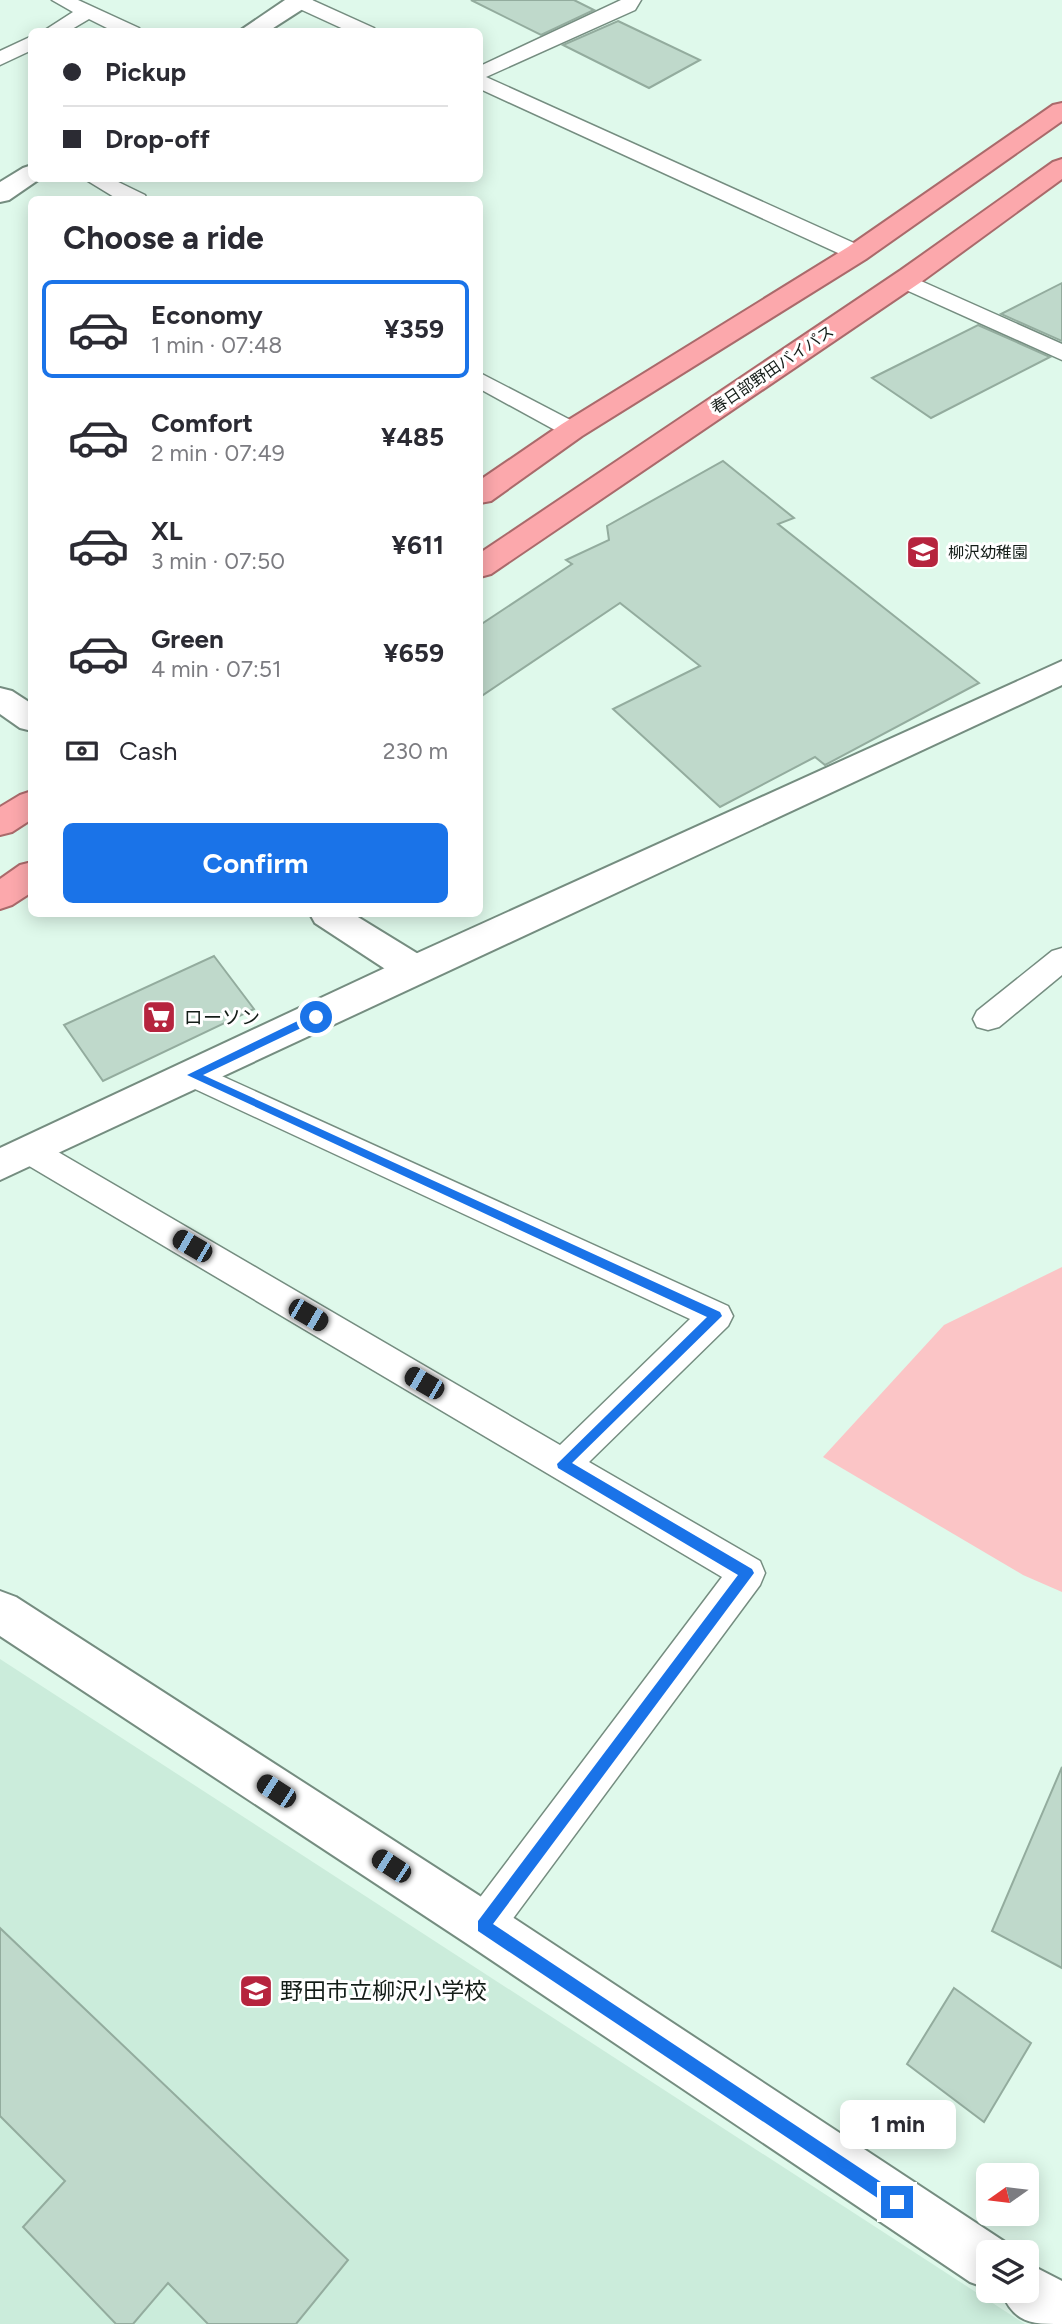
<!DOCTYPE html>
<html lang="en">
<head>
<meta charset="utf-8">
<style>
  :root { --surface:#fff; --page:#f2f2f3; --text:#2b2b33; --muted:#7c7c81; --line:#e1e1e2; --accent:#1a73e8 }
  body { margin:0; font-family:Figtree,"Noto Sans JP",sans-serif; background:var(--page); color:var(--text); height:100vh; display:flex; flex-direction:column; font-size:26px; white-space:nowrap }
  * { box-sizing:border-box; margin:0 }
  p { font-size:23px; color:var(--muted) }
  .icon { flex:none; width:38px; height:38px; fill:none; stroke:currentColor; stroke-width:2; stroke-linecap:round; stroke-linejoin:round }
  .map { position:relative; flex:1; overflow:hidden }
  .sheet { position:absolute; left:28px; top:196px; width:455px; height:721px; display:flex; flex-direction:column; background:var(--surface); border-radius:10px; box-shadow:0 4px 18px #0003 }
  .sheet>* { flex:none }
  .top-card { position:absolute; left:28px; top:28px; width:455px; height:154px; border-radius:10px; box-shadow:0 4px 18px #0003; display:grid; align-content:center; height:154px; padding:0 35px; background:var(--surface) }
  .needle { width:46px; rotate:256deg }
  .controls { position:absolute; left:976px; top:2163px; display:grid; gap:14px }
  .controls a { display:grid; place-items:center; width:63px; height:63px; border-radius:10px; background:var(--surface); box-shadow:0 4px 18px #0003; font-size:35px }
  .end { position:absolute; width:32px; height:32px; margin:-16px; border:9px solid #1a73e8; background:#fff; box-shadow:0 0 0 4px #fff }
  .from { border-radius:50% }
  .bubble { position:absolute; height:49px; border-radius:10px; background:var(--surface); box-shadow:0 4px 18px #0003; font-size:23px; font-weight:700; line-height:49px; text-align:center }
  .car { position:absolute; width:21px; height:42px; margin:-21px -10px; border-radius:9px; box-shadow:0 0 5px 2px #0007; background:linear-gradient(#222 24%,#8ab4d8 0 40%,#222 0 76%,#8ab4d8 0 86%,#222 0) }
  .top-card b { display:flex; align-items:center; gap:24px; height:66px; font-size:26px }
  .top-card b+b { border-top:2px solid var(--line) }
  .top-card i { width:18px; height:18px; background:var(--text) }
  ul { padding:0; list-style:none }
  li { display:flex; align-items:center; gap:21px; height:98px; margin:0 14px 10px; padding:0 21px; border:4px solid transparent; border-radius:10px }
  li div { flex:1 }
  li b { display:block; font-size:26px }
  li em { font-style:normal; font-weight:700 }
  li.active { border-color:var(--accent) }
  li>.icon { width:63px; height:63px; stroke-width:1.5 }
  h2 { padding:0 35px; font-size:32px; line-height:84px }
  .pay { display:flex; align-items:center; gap:18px; height:77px; padding:0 35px; font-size:26px }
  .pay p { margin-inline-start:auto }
  .primary-button { display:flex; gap:14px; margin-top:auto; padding:14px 35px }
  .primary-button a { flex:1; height:80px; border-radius:10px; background:var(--accent); color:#fff; font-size:28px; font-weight:700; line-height:80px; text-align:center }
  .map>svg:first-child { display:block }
  .built { fill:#cbecdb }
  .green { fill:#fbc5c6 }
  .building { fill:#bfd9cb; stroke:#93ac9e; stroke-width:2 }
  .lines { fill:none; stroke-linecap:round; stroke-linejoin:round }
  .service-casing { stroke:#758d80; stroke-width:3 }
  .minor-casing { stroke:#758d80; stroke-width:4 }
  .tertiary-casing { stroke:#758d80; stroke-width:4 }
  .trunk-casing { stroke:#aa6a6b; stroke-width:4 }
  .service { fill:#fff; fill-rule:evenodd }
  .minor { fill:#fff; fill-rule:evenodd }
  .tertiary { fill:#fff; fill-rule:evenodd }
  .trunk { fill:#fca8ac; fill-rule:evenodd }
  .route { fill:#1a73e8 }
  .labels { text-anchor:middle; stroke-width:6; stroke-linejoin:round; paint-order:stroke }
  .far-street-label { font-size:16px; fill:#141d18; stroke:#fff }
  .far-poi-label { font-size:16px; fill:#141d18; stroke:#fff; text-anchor:start }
  .poi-label { font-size:19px; fill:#141d18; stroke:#fff; text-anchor:start }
  .near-poi-label { font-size:23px; fill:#141d18; stroke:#fff; text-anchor:start }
</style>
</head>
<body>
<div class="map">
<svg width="1062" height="2324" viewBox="0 0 1062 2324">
  <rect width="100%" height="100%" fill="#dff9eb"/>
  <polygon class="built" points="0,1659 1025,2324 0,2324"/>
  <polygon class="green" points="1062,1267 1062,1592 1023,1575 823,1457 944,1325"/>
  <g class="building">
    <polygon points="471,0 574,0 594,10 541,35"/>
    <polygon points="618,21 700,60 649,88 563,45"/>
    <polygon points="1062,283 1062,341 1001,314"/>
    <polygon points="978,325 1050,357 931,418 872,378"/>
    <polygon points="723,461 794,518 778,524 979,683 825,765 815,757 720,807 613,709 700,666 620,603 480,697 480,625 572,564 566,560 609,540 607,526"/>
    <polygon points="214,956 254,1009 103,1081 64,1025"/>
    <polygon points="1062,1767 1062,1968 992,1931"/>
    <polygon points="0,1928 348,2260 296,2324 208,2324 168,2283 133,2324 116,2324 23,2227 65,2181 0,2116"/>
    <polygon points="954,1988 1031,2043 984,2122 907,2064"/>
  </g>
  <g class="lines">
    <g class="service-casing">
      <g id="service">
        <polygon points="52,0 78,0 139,28 141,32 115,32 89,19 67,32 42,32 73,12"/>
        <polygon points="286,0 312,0 374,28 376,32 350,32 289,4"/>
        <polygon points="621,0 641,0 635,10 486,77 865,248 868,253 865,258 849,258 480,89 480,66"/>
        <polygon points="32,36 32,50 0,65 0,51"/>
        <polygon points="83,178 110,178 145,195 147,200 119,200"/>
        <polygon points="903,273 1062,344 1062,360 895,285 892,280 895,275"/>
        <polygon points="480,373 580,425 584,430 580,435 572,437 564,435 480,389"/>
        <polygon points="1062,948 1062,975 999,1027 988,1030 977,1027 973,1019 977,1011 1052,951"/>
        <polygon points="193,1063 728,1306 733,1316 728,1326 589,1462 760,1561 765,1573 760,1585 497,1940 483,1946 469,1940 463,1926 469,1912 722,1577 19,1160 14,1151 19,1142 30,1139 41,1142 560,1445 690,1319 182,1083 178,1075 182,1067"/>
      </g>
    </g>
    <g class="minor-casing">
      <g id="minor">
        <polygon points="285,0 313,0 309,5 267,32 238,32"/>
        <polygon points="32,165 32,178 41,178 9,200 0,202 0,182 23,168"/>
        <polygon points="0,688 12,691 32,704 32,731 20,728 0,714"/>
        <polygon points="310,914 353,914 428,960 433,970 428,980 415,983 402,980 315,923"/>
        <polygon points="0,1591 16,1597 500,1909 1008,2244 1011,2252 989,2252 989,2289 970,2282 466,1943 0,1636"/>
        <path d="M1027 2263 1062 2281V2324C1030 2324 1014 2323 1001 2291H1027Z"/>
      </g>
    </g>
    <g class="tertiary-casing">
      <polygon id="tertiary" points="1062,661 1062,685 0,1180 0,1148 402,960"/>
    </g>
    <g class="trunk-casing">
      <g id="trunk">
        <polygon points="1062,103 1062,121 866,259 582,436 491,501 480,503 480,480 562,424 848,247 1053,105"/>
        <polygon points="1062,159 1062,179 921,282 491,574 480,577 480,553 901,270 1053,162"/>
        <polygon points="32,791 32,819 12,832 0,835 0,807 20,795"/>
        <polygon points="32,862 32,892 12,905 0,909 0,879 20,865"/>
      </g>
    </g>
    <use href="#service" class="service"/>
    <use href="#minor" class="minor"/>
    <use href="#tertiary" class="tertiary"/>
    <use href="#trunk" class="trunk"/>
  </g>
  <polygon class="route" points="316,1012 320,1014 320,1019 203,1075 720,1312 722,1316 572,1463 752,1569 754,1573 493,1924 902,2196 904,2202 902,2207 897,2209 891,2207 478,1931 478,1921 738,1575 558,1468 557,1464 707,1317 187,1075"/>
  <defs>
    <g id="school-square" transform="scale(1.75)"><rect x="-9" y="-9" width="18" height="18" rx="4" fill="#b6243e" stroke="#fff"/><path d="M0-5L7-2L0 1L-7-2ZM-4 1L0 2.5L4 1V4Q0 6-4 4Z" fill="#fff"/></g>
    <g id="supermarket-square" transform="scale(1.75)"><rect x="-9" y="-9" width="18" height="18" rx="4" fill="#b6243e" stroke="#fff"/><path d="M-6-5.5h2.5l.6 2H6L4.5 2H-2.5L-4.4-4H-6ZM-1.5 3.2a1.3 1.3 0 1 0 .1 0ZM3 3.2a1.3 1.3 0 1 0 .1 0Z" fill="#fff"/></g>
  </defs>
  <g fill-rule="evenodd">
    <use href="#school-square" x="923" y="552"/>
    <use href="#supermarket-square" x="159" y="1017"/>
    <use href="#school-square" x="256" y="1991"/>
  </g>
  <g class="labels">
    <g class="far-street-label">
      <text transform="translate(772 369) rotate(-34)" y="6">春日部野田バイパス</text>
    </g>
    <g class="far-poi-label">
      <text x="948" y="558">柳沢幼稚園</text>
    </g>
    <g class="poi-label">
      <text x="184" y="1024">ローソン</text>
    </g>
    <g class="near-poi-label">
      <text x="280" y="1999">野田市立柳沢小学校</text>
    </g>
  </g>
</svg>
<div class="controls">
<a><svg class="needle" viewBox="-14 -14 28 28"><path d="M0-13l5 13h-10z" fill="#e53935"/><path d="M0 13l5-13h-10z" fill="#7c7c81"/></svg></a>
<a><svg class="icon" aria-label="layers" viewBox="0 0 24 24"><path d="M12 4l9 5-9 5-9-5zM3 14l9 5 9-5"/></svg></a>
</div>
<i class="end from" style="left:316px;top:1017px"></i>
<i class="end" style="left:897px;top:2202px"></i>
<div class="bubble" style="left:840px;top:2100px;width:116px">1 min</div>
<i class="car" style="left:192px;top:1246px;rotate:300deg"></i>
<i class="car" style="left:308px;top:1315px;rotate:120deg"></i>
<i class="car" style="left:424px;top:1383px;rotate:300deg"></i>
<i class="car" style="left:276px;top:1791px;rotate:303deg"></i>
<i class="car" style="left:391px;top:1866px;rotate:303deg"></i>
<div class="top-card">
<b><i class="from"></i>Pickup</b>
<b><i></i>Drop-off</b>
</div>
<section class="sheet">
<h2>Choose a ride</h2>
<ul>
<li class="active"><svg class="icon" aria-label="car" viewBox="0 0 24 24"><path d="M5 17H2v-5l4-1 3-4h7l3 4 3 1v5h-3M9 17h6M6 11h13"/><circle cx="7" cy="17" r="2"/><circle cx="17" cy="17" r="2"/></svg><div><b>Economy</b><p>1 min · 07:48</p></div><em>¥359</em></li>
<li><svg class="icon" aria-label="car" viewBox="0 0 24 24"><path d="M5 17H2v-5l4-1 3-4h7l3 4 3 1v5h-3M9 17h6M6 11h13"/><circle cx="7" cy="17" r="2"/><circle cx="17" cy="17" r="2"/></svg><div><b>Comfort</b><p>2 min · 07:49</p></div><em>¥485</em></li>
<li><svg class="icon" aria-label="car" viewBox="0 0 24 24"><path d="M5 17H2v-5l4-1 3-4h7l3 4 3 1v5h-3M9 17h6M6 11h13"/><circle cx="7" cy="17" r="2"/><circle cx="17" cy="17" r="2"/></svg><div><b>XL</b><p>3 min · 07:50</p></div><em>¥611</em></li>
<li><svg class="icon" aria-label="car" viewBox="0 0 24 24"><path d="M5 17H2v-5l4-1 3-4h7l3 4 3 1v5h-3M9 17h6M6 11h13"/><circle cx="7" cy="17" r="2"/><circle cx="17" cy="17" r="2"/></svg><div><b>Green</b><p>4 min · 07:51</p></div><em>¥659</em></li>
</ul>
<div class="pay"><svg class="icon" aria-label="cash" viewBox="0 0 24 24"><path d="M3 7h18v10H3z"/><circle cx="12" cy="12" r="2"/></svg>Cash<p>230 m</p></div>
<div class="primary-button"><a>Confirm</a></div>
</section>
</div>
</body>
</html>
